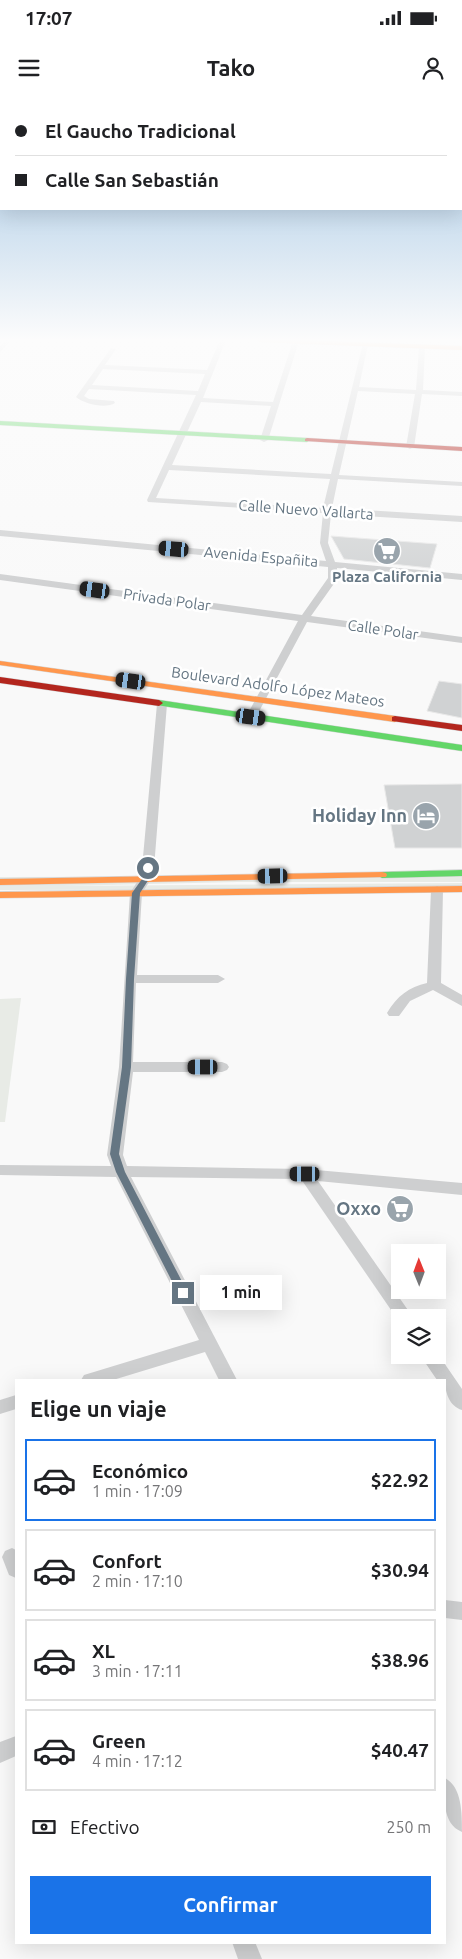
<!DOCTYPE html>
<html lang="es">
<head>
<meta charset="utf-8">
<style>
  :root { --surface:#fff; --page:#f2f2f2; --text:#202124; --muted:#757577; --line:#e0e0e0; --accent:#1a73e8 }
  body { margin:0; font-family:Ubuntu,sans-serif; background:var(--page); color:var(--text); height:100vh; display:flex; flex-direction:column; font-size:19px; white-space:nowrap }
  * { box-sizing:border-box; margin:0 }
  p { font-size:16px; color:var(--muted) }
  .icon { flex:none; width:28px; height:28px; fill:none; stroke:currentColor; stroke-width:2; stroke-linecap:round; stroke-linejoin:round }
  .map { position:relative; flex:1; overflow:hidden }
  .drawer { position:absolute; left:15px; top:1279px; width:431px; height:565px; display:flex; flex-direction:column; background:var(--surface); border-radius:0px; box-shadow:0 5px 20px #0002 }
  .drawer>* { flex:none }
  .hud { position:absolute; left:0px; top:0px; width:462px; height:110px; box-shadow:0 5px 20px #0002; display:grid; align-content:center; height:110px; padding:0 15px; background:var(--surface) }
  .needle { width:32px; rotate:359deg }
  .buttons { position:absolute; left:391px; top:1144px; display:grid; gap:10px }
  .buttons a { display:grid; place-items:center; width:55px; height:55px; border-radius:0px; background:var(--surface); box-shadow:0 5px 20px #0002; font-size:25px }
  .end { position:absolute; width:22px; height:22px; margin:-11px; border:6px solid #657683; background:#fff; box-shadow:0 0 0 2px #fff }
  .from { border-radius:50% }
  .bubble { position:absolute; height:35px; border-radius:0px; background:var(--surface); box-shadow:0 5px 20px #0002; font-size:16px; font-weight:700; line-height:35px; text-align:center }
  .car { position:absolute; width:15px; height:30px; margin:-15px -8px; border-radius:6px; box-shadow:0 0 4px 1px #0007; background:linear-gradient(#222 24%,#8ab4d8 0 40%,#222 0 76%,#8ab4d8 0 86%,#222 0) }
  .hud b { display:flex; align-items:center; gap:18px; height:48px; font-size:19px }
  .hud b+b { border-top:1px solid var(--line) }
  .hud i { width:12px; height:12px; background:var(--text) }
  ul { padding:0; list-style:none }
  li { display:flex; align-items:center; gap:15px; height:82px; margin:0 10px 8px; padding:0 5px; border:2px solid var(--line); border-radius:0px }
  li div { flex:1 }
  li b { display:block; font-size:19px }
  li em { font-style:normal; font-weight:700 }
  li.current { border-color:var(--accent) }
  li>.icon { width:45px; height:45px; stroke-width:1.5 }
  h2 { padding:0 15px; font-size:22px; line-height:60px }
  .pay { display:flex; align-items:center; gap:12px; height:55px; padding:0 15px; font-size:19px }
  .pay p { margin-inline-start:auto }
  .button { display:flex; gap:10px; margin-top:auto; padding:10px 15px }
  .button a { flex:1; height:58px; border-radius:0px; background:var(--accent); color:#fff; font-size:20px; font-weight:700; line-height:58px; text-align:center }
  .status { display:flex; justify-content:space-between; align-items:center; height:35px; padding:0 25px; background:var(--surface); direction:ltr }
  .status svg { height:14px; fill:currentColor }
  header { display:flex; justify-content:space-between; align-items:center; height:65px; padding:0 15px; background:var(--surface); font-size:22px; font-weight:700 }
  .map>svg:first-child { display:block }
  .green { fill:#e8ebe6 }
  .building { fill:#d0d2d3; stroke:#e8e8e8 }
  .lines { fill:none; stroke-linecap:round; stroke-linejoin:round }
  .fast-casing { stroke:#d5d6d7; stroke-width:1 }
  .slow-casing { stroke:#d5d6d7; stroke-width:1 }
  .jam-casing { stroke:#d5d6d7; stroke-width:1 }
  .street { fill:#cecfd0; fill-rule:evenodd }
  .fast { fill:#63d668; fill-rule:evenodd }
  .slow { fill:#ff974d; fill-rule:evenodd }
  .jam { fill:#b3261e; fill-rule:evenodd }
  .route { fill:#657683 }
  .labels { text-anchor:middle; stroke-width:5; stroke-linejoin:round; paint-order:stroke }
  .far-street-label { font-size:15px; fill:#657683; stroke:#fff }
  .far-poi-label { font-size:15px; font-weight:bold; fill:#657683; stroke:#fff }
  .poi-label { font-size:18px; font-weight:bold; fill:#657683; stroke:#fff; text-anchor:end }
</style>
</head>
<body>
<div class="status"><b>17:07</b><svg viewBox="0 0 49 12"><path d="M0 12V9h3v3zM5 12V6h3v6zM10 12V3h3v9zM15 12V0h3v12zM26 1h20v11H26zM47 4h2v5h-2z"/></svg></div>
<header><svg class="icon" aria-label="menu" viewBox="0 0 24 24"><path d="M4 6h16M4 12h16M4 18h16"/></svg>Tako<svg class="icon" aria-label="person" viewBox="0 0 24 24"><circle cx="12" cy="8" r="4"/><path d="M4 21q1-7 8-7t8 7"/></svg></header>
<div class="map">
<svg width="462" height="1859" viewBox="0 0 462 1859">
  <rect width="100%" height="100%" fill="#f9f9f9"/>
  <g class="green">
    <polygon points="462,776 462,782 238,782 62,786 462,783 462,789 0,790 0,777"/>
    <polygon points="21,898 5,1022 0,1022 0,899"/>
  </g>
  <g class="building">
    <polygon points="331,436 437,444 430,468 344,459"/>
    <polygon points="439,581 462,584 462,618 427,611"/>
    <polygon points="462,684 462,748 395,748 384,685"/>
  </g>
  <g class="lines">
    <g class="fast-casing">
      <g id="fast">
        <polygon points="0,321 307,338 310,340 307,342 0,325"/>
        <polygon points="159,600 462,645 462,651 156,605 156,601"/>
        <polygon points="462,770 462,776 382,778 377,775 382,772"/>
      </g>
    </g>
    <g class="slow-casing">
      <g id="slow">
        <polygon points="257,240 297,240 462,246 462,250 260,242"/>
        <polygon points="0,561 395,616 399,619 395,622 0,565"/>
        <polygon points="382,772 386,773 387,775 386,777 0,785 0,779"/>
        <polygon points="462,786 462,792 0,798 0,792"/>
      </g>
    </g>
    <g class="jam-casing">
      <g id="jam">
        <polygon points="307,338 462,347 462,351 305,341 305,339"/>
        <polygon points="0,577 159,600 163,603 159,606 0,583"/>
        <polygon points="395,616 462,625 462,631 392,621 392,617"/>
      </g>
    </g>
    <g class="street">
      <polygon points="5,240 12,240 0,252 0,246"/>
      <path d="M220 240H226L203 298 273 302 293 241H299L268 340 264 342 260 340 271 306 201 302 172 365 331 374 363 243 368 244 359 287 416 290 419 247 422 245 425 247 423 290 462 292V296L422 294 414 347 410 349 406 347 415 294 358 291 339 375 462 382V386L338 379 332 408 462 416V422L331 414 328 443 335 462 462 474V480L337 468 338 478 311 516 462 537V543L307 522 256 617 251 620 246 617 298 521 0 480V474L302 515 328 478V467L0 436V430L326 461 320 443 323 413 148 402 147 400 196 295 89 289 84 296 89 299 114 301 115 303C106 309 84 304 76 297L111 248 116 249 105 265 207 270ZM103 269 205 274 198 291 92 285ZM169 370 330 379 323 408 156 398Z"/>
      <polygon points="162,601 167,604 154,768 151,779 142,793 137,875 218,875 225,879 218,883 136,883 133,962 222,962 227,964 229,967 227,970 222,972 133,972 123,1055 127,1066 305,1069 462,1083 462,1095 318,1081 410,1213 412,1218 400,1218 400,1223 301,1079 131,1077 237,1280 219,1280 205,1252 113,1280 81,1280 84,1275 199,1240 116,1077 0,1075 0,1065 111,1066 107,1055 119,967 130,793 139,779 142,768 157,604"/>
      <path d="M437 786 443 790 441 883 462 895V906L433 890 410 901 399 916H389L387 913C397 896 409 887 427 883L431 790Z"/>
      <path d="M438 1254 462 1289V1310C449 1306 445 1292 445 1280H437L420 1255Z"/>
      <polygon points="16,1295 16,1309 0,1314 0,1300"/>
      <polygon points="12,1448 16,1450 16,1478 9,1475 2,1457 5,1451"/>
      <polygon points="445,1500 462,1502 462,1520 445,1518"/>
      <polygon points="16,1636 16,1656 0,1663 0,1642"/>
      <path d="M445 1678C462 1687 462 1713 462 1732 441 1723 445 1697 445 1678Z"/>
      <polygon points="232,1842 255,1842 262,1859 238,1859"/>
    </g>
    <use href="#fast" class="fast"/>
    <use href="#slow" class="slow"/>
    <use href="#jam" class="jam"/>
  </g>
  <linearGradient id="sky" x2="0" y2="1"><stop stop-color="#9dc2e2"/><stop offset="0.48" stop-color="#fcfcfc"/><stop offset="1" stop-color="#fcfcfc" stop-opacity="0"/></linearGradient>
  <rect width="462" height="500" fill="url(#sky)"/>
  <polygon class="route" points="146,766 152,768 149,779 140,793 134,879 131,967 119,1054 125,1072 188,1193 183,1197 178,1193 116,1072 110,1054 122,967 126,879 132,793 142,779"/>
  <defs>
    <g id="supermarket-disc" transform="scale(1.4375)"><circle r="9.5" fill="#99a4ac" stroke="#fff"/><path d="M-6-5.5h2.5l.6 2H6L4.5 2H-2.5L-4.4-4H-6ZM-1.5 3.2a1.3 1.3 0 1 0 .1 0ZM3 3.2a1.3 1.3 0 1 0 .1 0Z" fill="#fff"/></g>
    <g id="hotel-disc" transform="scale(1.4375)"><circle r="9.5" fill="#99a4ac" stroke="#fff"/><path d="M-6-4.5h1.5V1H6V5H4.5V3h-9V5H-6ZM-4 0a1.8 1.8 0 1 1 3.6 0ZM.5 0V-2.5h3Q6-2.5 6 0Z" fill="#fff"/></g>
  </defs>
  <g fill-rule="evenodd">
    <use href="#supermarket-disc" x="387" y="451"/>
    <use href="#hotel-disc" x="426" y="716"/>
    <use href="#supermarket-disc" x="400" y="1109"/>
  </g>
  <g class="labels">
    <g class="far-street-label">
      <text transform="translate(306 410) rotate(4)" y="5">Calle Nuevo Vallarta</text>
      <text transform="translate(261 457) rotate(5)" y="5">Avenida Españita</text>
      <text transform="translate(167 500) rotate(8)" y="5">Privada Polar</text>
      <text transform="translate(383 530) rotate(8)" y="5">Calle Polar</text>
      <text transform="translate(278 587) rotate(8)" y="5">Boulevard Adolfo López Mateos</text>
    </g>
    <g class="far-poi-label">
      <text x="387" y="482">Plaza California</text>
    </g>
    <g class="poi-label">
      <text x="407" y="722">Holiday Inn</text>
      <text x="381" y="1115">Oxxo</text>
    </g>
  </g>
</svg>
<div class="buttons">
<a><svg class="needle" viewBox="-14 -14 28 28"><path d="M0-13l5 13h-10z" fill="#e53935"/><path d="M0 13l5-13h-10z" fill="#757577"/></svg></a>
<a><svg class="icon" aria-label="layers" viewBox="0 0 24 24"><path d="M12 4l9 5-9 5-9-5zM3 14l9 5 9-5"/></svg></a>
</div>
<i class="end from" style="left:148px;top:768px"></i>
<i class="end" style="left:183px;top:1193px"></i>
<div class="bubble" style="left:200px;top:1175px;width:82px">1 min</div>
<i class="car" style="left:174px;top:449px;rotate:275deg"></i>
<i class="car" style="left:95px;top:490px;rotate:278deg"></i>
<i class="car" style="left:131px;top:581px;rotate:278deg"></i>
<i class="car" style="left:251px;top:617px;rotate:98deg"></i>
<i class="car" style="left:273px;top:776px;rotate:269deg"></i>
<i class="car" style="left:203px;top:967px;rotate:270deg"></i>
<i class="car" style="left:305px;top:1074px;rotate:270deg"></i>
<div class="hud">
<b><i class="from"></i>El Gaucho Tradicional</b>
<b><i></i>Calle San Sebastián</b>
</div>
<section class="drawer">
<h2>Elige un viaje</h2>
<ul>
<li class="current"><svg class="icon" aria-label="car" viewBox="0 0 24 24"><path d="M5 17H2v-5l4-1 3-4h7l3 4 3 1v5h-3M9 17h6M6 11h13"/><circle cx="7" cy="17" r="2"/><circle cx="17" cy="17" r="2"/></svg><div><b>Económico</b><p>1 min · 17:09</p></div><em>$22.92</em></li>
<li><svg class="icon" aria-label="car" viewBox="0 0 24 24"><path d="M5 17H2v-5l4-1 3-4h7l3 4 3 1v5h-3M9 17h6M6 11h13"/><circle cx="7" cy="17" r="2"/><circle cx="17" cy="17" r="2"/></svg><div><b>Confort</b><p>2 min · 17:10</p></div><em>$30.94</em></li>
<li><svg class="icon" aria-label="car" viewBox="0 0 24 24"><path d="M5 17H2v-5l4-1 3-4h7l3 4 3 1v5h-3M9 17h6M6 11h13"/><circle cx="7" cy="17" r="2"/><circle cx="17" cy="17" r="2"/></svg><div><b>XL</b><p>3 min · 17:11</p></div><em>$38.96</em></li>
<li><svg class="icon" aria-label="car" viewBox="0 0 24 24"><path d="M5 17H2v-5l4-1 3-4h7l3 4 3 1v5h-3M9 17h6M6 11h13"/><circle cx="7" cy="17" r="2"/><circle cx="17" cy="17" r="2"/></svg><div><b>Green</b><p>4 min · 17:12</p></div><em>$40.47</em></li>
</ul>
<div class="pay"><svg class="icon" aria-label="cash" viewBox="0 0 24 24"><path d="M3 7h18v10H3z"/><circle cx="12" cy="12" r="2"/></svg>Efectivo<p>250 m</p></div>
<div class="button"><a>Confirmar</a></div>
</section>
</div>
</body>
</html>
